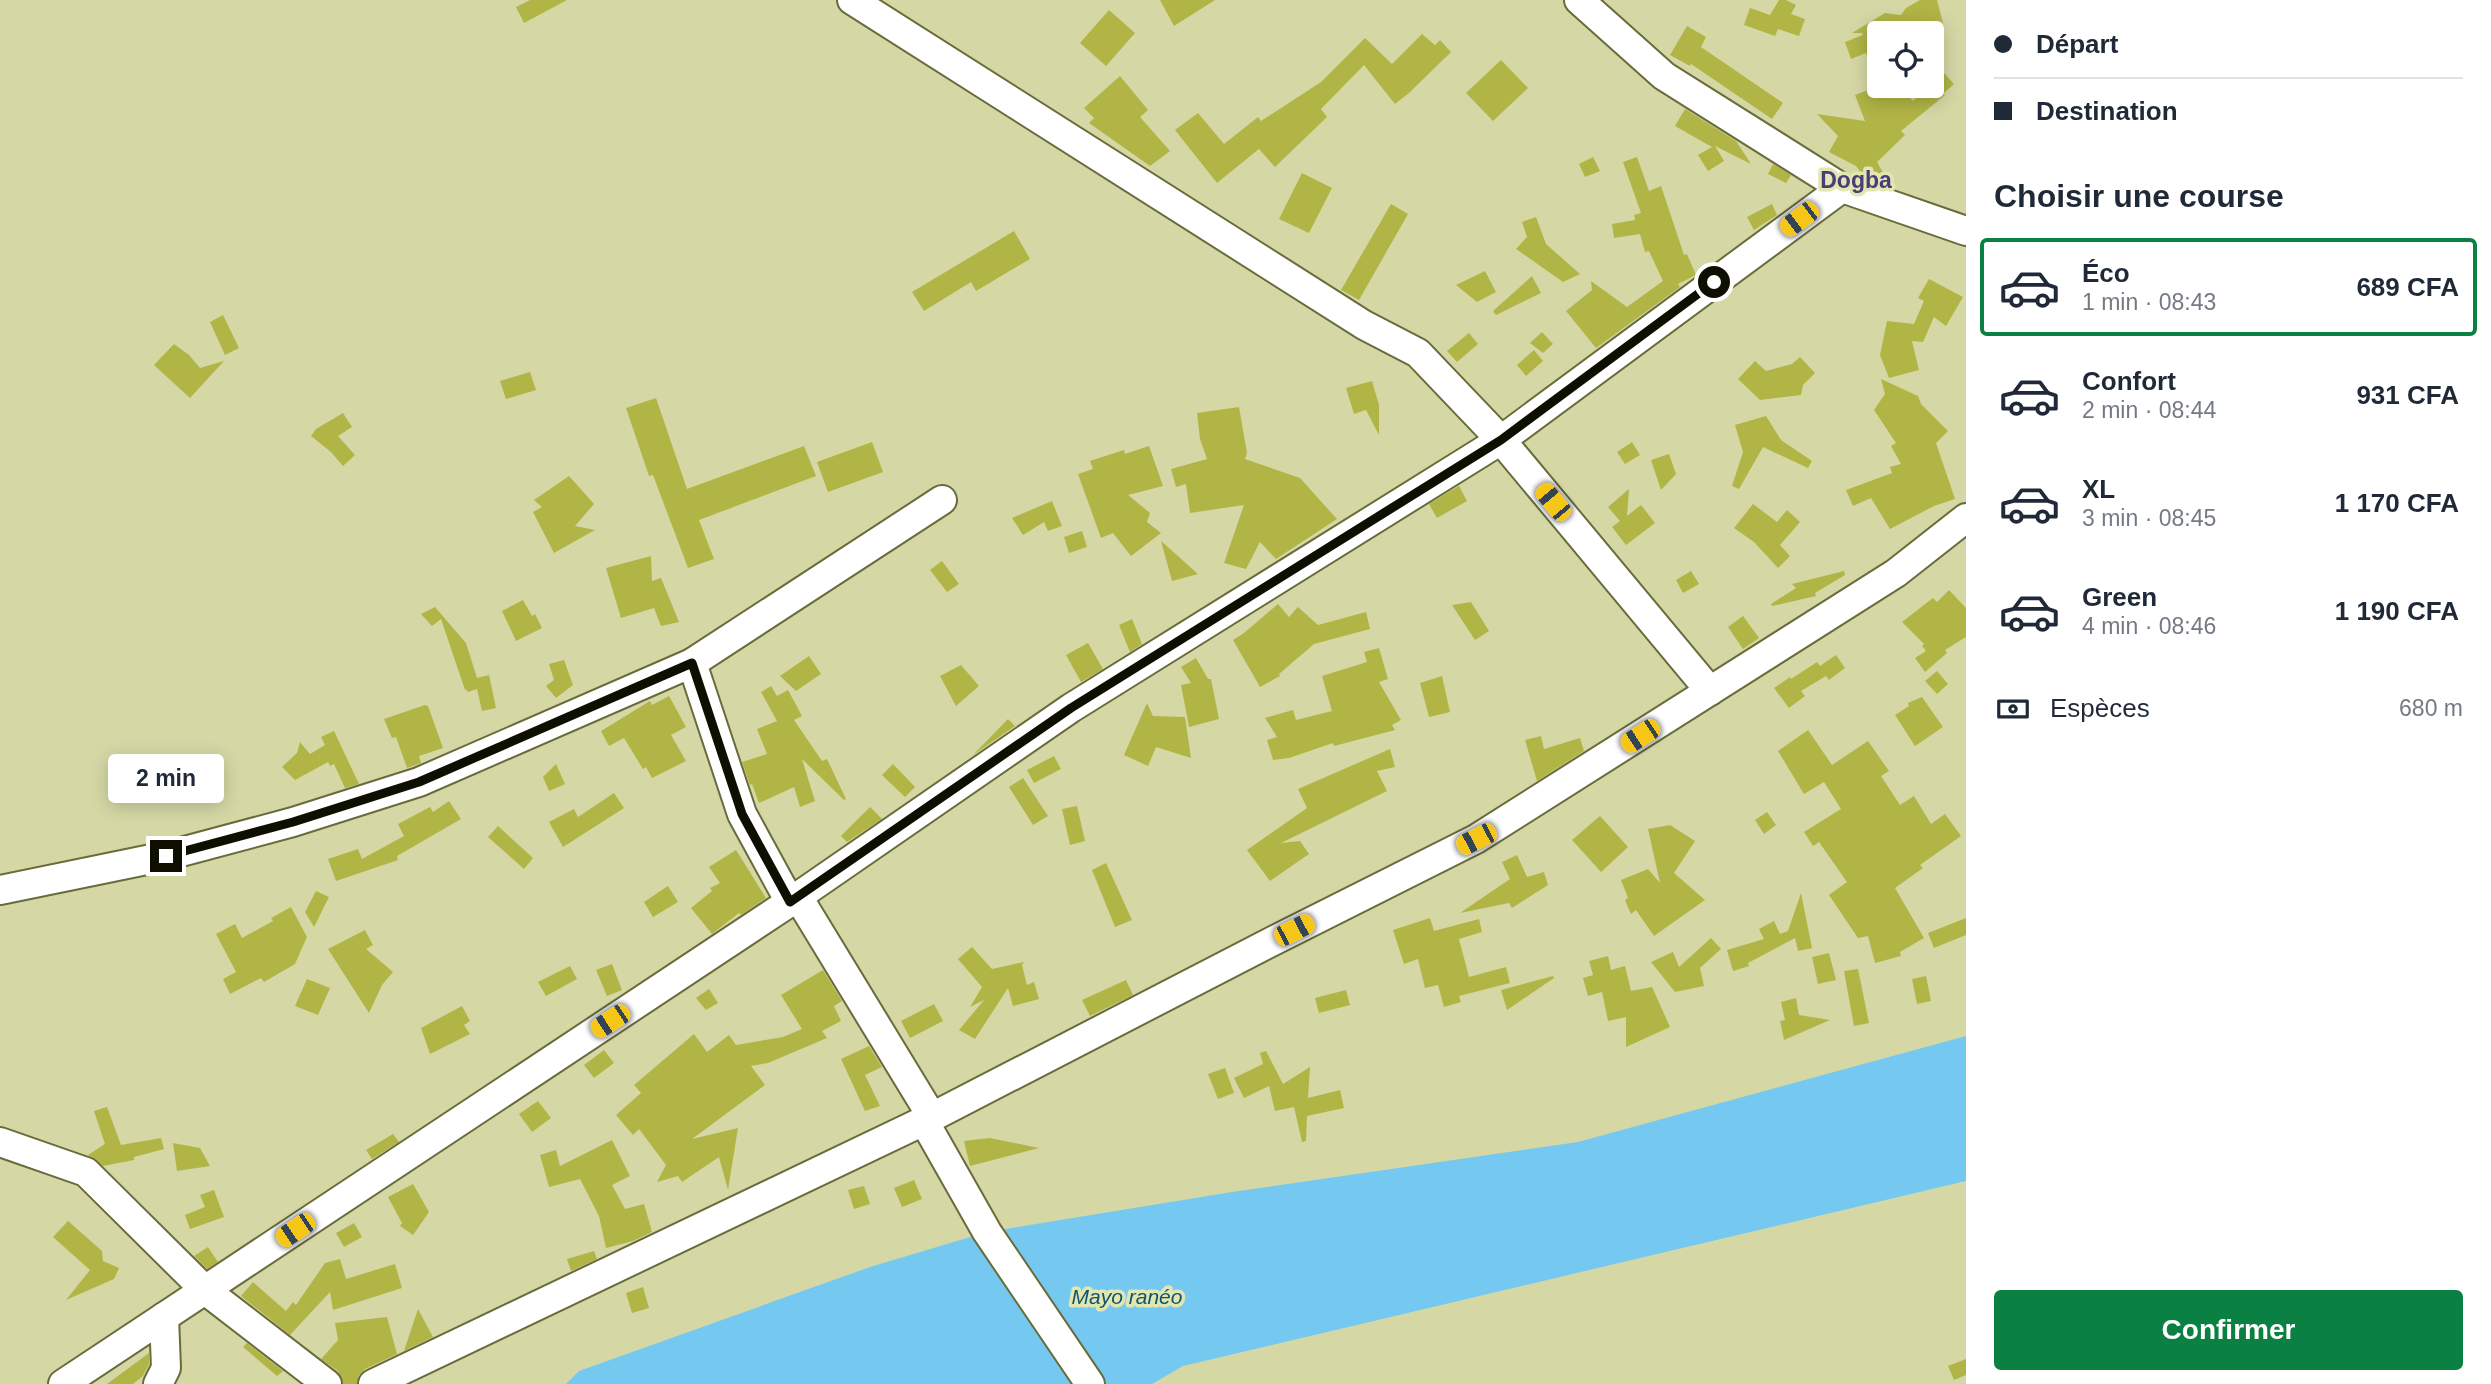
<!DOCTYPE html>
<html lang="fr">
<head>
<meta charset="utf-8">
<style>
  :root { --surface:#fff; --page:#f6f6f7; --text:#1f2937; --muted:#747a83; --line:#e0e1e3; --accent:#0b8043 }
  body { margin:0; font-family:Helvetica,sans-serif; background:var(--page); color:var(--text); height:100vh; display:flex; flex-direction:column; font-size:26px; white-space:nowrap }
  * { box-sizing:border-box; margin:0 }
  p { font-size:23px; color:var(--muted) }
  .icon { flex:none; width:38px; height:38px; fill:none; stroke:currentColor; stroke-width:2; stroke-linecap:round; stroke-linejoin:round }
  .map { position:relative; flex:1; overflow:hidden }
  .panel { display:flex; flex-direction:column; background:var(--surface); width:525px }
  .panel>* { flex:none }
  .banner { display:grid; align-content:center; height:154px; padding:0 28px; background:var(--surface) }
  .tools { position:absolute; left:1867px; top:21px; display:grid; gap:14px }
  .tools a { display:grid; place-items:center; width:77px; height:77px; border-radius:7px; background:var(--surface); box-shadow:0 4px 18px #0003; font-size:35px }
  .end { position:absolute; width:32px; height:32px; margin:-16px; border:9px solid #0f0f01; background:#fff; box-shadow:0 0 0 4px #fff }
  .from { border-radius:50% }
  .bubble { position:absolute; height:49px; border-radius:7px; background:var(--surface); box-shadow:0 4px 18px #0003; font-size:23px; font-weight:700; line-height:49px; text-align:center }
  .car { position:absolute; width:21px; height:42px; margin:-21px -10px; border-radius:9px; box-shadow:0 0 5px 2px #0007; background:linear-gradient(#f5c518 24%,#345 0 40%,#f5c518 0 76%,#345 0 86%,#f5c518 0) }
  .banner b { display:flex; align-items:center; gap:24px; height:66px; font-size:26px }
  .banner b+b { border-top:2px solid var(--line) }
  .banner i { width:18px; height:18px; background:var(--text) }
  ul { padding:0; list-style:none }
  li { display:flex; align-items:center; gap:21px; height:98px; margin:0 14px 10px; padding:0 14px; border:4px solid transparent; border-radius:7px }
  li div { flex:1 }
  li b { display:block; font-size:26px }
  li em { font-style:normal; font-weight:700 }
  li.selected { border-color:var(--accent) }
  li>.icon { width:63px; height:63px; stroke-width:1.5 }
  h2 { padding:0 28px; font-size:32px; line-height:84px }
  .pay { display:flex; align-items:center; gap:18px; height:77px; padding:0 28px; font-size:26px }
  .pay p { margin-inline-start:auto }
  .primary-button { display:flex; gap:14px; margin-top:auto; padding:14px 28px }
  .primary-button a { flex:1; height:80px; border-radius:7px; background:var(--accent); color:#fff; font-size:28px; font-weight:700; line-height:80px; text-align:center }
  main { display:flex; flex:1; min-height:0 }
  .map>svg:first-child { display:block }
  .water { fill:#75c9f1 }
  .building { fill:#b1b546 }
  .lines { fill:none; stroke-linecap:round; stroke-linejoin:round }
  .minor-casing { stroke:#696b3b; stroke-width:32 }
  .minor { stroke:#fff; stroke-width:28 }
  .route { stroke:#0f0f01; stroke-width:9 }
  .labels { text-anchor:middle; stroke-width:7; stroke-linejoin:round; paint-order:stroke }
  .water-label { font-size:21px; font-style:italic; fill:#105470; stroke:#e2e6b1 }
  .quarter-label { font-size:23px; font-weight:bold; fill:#493c79; stroke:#e2e6b1 }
</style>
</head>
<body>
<main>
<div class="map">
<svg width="1966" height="1384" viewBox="0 0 1966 1384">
  <rect width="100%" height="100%" fill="#d5d8a5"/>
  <polygon class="water" points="1966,1036 1966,1181 1183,1366 1152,1384 566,1384 579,1371 870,1267 987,1232 1232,1192 1578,1142"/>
  <g class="building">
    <polygon points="530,0 567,0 524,23 516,7"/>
    <polygon points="1160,0 1215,0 1174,26"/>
    <polygon points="1779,0 1786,0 1796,5 1791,14 1805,19 1799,36 1778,29 1775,36 1744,25 1750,8 1770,15"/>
    <polygon points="1920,0 1937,0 1944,27 1937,33 1880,33 1880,86 1900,86 1913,101 1928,86 1932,86 1932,82 1943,72 1954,84 1943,94 1945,95 1901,131 1905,135 1877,162 1888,181 1883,185 1866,179 1856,166 1829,152 1838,136 1817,114 1865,121 1855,95 1876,87 1866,53 1851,59 1845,42 1863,35 1862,33 1852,33 1885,13 1901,15 1906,8"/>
    <polygon points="1109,10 1135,33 1106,66 1080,43"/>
    <polygon points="1687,26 1706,37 1701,47 1783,103 1772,119 1691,64 1690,66 1670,55"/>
    <polygon points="1422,34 1435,45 1440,40 1451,52 1409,93 1395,104 1364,65 1321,109 1327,117 1275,167 1259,149 1217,183 1175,130 1198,113 1224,144 1258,117 1261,121 1321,82 1365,38 1392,64"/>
    <polygon points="1501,60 1528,88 1493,121 1466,93"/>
    <polygon points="1120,76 1148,110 1140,117 1170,151 1150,166 1089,123 1094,118 1084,108"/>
    <polygon points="1685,109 1736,141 1751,164 1715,146 1724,161 1708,171 1698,155 1712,147 1675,126"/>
    <polygon points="1593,157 1600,171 1585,177 1579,164"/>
    <polygon points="1637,157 1649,191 1661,186 1684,255 1687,254 1696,275 1678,284 1680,287 1596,348 1566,311 1592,290 1591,281 1627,307 1663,281 1649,251 1645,252 1640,234 1614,238 1612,224 1635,220 1634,215 1641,213 1623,162"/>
    <polygon points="1773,164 1791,175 1786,183 1768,174"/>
    <polygon points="1302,173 1332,188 1309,233 1279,219"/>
    <polygon points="1391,204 1408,214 1359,300 1341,290"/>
    <polygon points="1772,204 1777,215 1754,230 1747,217"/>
    <polygon points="1536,217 1546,244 1580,274 1563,282 1516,249 1527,237 1522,222"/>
    <polygon points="1014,231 1030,259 976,291 971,282 924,311 912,292"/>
    <polygon points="1485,271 1496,292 1477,302 1456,285"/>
    <polygon points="1532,276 1541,293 1496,315 1493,311"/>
    <polygon points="1929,279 1963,297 1946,326 1934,317 1923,342 1912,341 1919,370 1889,378 1880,355 1887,321 1914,324 1924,301 1918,298"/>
    <polygon points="223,315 239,348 225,355 210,322"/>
    <polygon points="1542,332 1553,344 1543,353 1530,343"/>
    <polygon points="1469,333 1478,344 1457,362 1447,351"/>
    <polygon points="174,344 189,355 200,368 224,361 190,398 154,365"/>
    <polygon points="1534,350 1543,361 1526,376 1517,365"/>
    <polygon points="1800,357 1815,373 1803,385 1801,395 1760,400 1738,379 1755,361 1766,371 1792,364"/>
    <polygon points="530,372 536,390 506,399 500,381"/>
    <polygon points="1881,379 1918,396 1921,404 1948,431 1936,443 1955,499 1934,506 1890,529 1871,498 1853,506 1846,490 1892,473 1890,467 1901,464 1891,446 1896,443 1874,410 1885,394"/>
    <polygon points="1372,381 1379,405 1379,435 1366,410 1354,414 1346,388"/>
    <polygon points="656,398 687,489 804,446 816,476 699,520 714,559 688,568 653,475 649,476 626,408"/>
    <polygon points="1239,407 1247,453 1245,459 1300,478 1337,519 1276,559 1260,542 1246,569 1224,563 1244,505 1190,513 1186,484 1176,487 1171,469 1207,459 1200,439 1197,413"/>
    <polygon points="343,413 352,427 338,436 355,455 343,466 331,452 311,436 316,429"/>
    <polygon points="1766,416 1781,440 1812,461 1808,468 1763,447 1739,489 1732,486 1743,452 1735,425"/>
    <polygon points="872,442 883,472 828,492 817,462"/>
    <polygon points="1632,442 1640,455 1625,464 1617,452"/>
    <polygon points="1149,446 1163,486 1128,495 1150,513 1147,522 1161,533 1131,556 1113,533 1101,538 1078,474 1093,469 1090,461 1124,450 1125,454"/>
    <polygon points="1669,454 1676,474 1661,490 1651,460"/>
    <polygon points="569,476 594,504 575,526 595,530 554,553 533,512 542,507 534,500"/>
    <polygon points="1459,486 1467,501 1437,518 1429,504"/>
    <polygon points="1629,489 1627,516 1641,505 1655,523 1626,545 1612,527 1620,521 1608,507"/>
    <polygon points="1052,501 1062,526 1048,531 1044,522 1023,535 1012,518"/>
    <polygon points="1753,504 1777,522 1787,510 1800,522 1780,545 1790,556 1778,568 1754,542 1734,528"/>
    <polygon points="1082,531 1087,547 1069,553 1064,537"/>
    <polygon points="1161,541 1198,574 1172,581"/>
    <polygon points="651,556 652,581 661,578 679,622 661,626 654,608 621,618 606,568"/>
    <polygon points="942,561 959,584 947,592 930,570"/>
    <polygon points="1691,571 1699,584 1683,593 1676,580"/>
    <polygon points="1844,571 1845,575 1815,593 1816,596 1772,606 1771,604 1796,588 1792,584"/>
    <polygon points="1949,590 1966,608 1966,637 1945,650 1947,653 1925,672 1915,658 1926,651 1922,646 1924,644 1902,622 1933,598 1937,602"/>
    <polygon points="523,600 532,616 535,614 542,628 516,641 502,611"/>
    <polygon points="1471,602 1489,631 1475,640 1452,605"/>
    <polygon points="1278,604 1289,617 1298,607 1318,625 1366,612 1370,629 1314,644 1279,674 1280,676 1260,687 1233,640 1244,633"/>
    <polygon points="435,607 466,643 477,678 489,675 496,708 482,711 477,689 468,692 466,689 465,690 441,619 432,626 421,614"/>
    <polygon points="1743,616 1759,638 1743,649 1728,627"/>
    <polygon points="1132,619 1142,644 1130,652 1119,625"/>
    <polygon points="1088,643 1103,669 1081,682 1066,655"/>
    <polygon points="1379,648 1388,679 1379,682 1401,720 1392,725 1395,730 1334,746 1333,743 1289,758 1273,760 1267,740 1277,737 1265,718 1293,710 1296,720 1332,711 1322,676 1367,662 1364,652"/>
    <polygon points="1836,655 1845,668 1829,680 1826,676 1801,691 1805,696 1789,708 1774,688 1790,677 1791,679 1817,662 1820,666"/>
    <polygon points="809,656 821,674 796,691 780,676"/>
    <polygon points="1196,658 1208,679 1211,679 1219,719 1189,727 1181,685 1191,683 1181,667"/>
    <polygon points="564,660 573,685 556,698 546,686 554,680 549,664"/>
    <polygon points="961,665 979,686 956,706 940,676"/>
    <polygon points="1937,671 1948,684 1937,694 1925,681"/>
    <polygon points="1442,676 1450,712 1429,717 1420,683"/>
    <polygon points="771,686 777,696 788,690 802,716 794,720 822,761 827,759 846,799 844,800 802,759 815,801 800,807 794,787 759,803 752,784 750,785 742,762 767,754 757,729 777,721 761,692"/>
    <polygon points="669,696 686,727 671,735 686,761 652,778 646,767 643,769 624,738 609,746 601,731 650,701 652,705"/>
    <polygon points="1922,697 1943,727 1915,746 1895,715 1909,706 1908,703"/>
    <polygon points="1147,703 1153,716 1185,717 1191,758 1156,747 1148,766 1124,755"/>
    <polygon points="425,705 428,706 443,748 419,756 421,763 407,768 396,737 392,738 384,719"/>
    <polygon points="1008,719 1015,726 973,755"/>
    <polygon points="1808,730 1832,765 1868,741 1889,771 1881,776 1900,805 1914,796 1931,824 1945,814 1961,836 1920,865 1923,868 1895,888 1924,938 1900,952 1901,956 1875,963 1868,936 1858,938 1829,895 1847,882 1819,842 1813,846 1804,832 1841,809 1824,782 1804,794 1778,751"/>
    <polygon points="334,731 359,784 345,788 334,764 330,766 328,762 295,780 282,767 297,753 300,742 310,754 325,745 321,737"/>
    <polygon points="1541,736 1544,749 1580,738 1584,751 1537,781 1525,740"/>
    <polygon points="1390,749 1395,767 1377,771 1387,791 1281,843 1300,841 1309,854 1270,881 1247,850 1307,808 1298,789"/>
    <polygon points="1054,756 1061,769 1034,783 1027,770"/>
    <polygon points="556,764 565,784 549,791 543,777"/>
    <polygon points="893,764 915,787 905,797 882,775"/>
    <polygon points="1023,778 1048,816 1033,825 1009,787"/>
    <polygon points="614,793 624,808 563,847 549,822 574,809 578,817"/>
    <polygon points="449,801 461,819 397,856 398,860 336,881 328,859 358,849 362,859 404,836 398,824 430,807 433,812"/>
    <polygon points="1077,806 1085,841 1070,845 1062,809"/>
    <polygon points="870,807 882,819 847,842 841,836"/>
    <polygon points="1767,812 1776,825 1764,834 1755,820"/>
    <polygon points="1600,816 1628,847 1601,872 1572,840"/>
    <polygon points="1670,825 1695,841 1674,873 1705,900 1654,936 1636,910 1631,914 1625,900 1628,898 1621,880 1648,869 1660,883 1648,829"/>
    <polygon points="498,826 533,858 524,869 488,837"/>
    <polygon points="736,850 766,898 741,915 739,913 712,934 691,908 712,891 710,888 720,883 709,867"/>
    <polygon points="1517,855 1527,877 1544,872 1548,885 1512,908 1509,903 1460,913 1510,879 1502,862"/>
    <polygon points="1106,863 1132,920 1115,927 1092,870"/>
    <polygon points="668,886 678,902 653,917 644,902"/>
    <polygon points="316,891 329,897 314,927 305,912"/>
    <polygon points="1801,893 1812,948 1798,951 1795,938 1748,963 1749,966 1733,971 1727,950 1764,939 1759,929 1774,921 1780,934 1788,931"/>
    <polygon points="291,907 307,937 295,964 264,982 261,978 230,994 223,979 236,972 216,934 235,924 242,938 273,921 271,918"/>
    <polygon points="1430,918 1434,931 1479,919 1482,932 1459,939 1469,977 1506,967 1510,983 1459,996 1461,1002 1444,1007 1438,985 1425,988 1418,959 1404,964 1393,930"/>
    <polygon points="1966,918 1966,935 1934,948 1928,933"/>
    <polygon points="365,930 373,945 366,949 393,972 382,985 369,1013 328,949"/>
    <polygon points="1711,938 1721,949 1700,968 1704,986 1675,992 1651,962 1673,952 1679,967"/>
    <polygon points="972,947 992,969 1024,962 1022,965 1027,985 1034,982 1039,999 1013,1006 1008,988 975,1039 959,1030 984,1000 970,1007 982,987 958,959"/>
    <polygon points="1829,953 1836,980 1818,984 1812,957"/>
    <polygon points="1608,956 1611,970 1625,966 1631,991 1652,987 1670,1027 1626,1047 1626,1017 1608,1021 1602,992 1588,996 1583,978 1593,975 1589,961"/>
    <polygon points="612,964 622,990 607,996 596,970"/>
    <polygon points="570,966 577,979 546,996 538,982"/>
    <polygon points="1858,969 1869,1023 1854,1026 1844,971"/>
    <polygon points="823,970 842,1001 834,1006 841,1021 822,1031 827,1038 768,1063 751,1066 765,1085 692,1139 738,1128 728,1190 719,1157 682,1182 678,1176 657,1182 666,1165 639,1129 633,1135 616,1115 641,1093 634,1085 694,1034 707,1052 729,1035 736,1045 783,1037 802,1029 781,995"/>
    <polygon points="1553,976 1554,978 1507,1010 1501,990"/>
    <polygon points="1926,976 1931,1001 1917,1004 1912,979"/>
    <polygon points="307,979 330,988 318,1015 295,1006"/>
    <polygon points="1126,980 1133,995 1090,1016 1082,1000"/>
    <polygon points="709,989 718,1003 706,1010 696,998"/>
    <polygon points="1346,990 1350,1005 1319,1013 1315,998"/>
    <polygon points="1796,998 1799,1015 1830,1020 1784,1040 1780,1021 1785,1020 1781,1002"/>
    <polygon points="934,1004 943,1021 910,1038 901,1021"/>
    <polygon points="462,1006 470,1021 464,1025 470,1034 430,1054 421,1028"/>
    <polygon points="869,1046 882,1067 865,1075 880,1106 865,1111 841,1059"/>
    <polygon points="604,1050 614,1063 594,1078 584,1065"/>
    <polygon points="1266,1051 1283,1084 1310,1067 1308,1098 1340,1090 1344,1108 1307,1116 1306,1141 1302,1142 1294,1107 1275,1111 1269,1086 1244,1098 1234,1078 1263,1064 1260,1053"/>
    <polygon points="1225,1068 1234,1093 1218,1099 1208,1074"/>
    <polygon points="538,1101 551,1118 532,1132 519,1114"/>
    <polygon points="107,1107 121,1145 161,1138 164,1149 134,1157 134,1160 103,1166 88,1155 105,1144 94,1111"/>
    <polygon points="393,1134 399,1142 372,1159 366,1150"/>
    <polygon points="990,1138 1039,1148 970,1166 964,1141"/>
    <polygon points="612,1140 630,1176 612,1185 625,1209 644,1204 652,1232 633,1241 606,1248 599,1216 580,1179 549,1187 540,1155 556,1150 560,1166"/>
    <polygon points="173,1143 200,1148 210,1166 177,1171"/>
    <polygon points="914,1180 922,1199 902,1207 894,1188"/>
    <polygon points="413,1184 429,1212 413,1235 400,1226 402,1223 388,1197"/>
    <polygon points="864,1186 870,1204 854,1209 848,1190"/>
    <polygon points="214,1190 224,1217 190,1229 185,1215 205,1207 200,1195"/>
    <polygon points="68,1221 102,1251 103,1261 119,1268 114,1279 66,1300 90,1270 53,1237"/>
    <polygon points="354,1223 362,1237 344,1247 336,1233"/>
    <polygon points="208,1247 218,1262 207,1269 194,1256"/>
    <polygon points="594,1251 597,1259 571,1271 567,1259"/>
    <polygon points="340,1259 346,1279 395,1264 402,1288 333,1310 330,1292 290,1335 241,1296 253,1282 286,1311 293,1302 296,1305 325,1263"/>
    <polygon points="643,1287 649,1308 632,1313 626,1293"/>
    <polygon points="418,1309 433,1337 404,1351"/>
    <polygon points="387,1317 397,1354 365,1369 359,1375 357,1384 343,1384 338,1371 321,1359 338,1340 335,1323"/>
    <polygon points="247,1343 283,1371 277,1376 243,1347"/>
    <polygon points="149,1353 149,1364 143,1376 133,1384 107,1384"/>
    <polygon points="1966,1359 1966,1375 1954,1380 1948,1366"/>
  </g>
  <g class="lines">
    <g class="minor-casing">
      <g id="minor">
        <polyline points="852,0 1364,325 1418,353 1501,440 1710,691"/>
        <polyline points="1579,0 1664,76 1842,188 1966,231"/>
        <polyline points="692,663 742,814 790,902"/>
        <polyline points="0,890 166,856 293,822 419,782 692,663 942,500"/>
        <polyline points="798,897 932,1117"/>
        <polyline points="924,1121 987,1232 1090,1384"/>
        <polyline points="0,1142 86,1172 205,1290 327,1384"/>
        <polyline points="63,1384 790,902 1071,708 1501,440 1842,188"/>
        <polyline points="158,1384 166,1368 164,1317"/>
        <polyline points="373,1384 932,1117 1271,942 1476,839 1896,573 1966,518"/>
      </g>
    </g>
    <use href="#minor" class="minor"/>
  </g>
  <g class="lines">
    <polyline class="route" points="166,856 293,822 419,782 692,663 742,814 790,902 1071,708 1501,440 1714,282"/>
  </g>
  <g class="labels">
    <g class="water-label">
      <text x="1127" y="1304">Mayo ranéo</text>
    </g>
    <g class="quarter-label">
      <text x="1856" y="188">Dogba</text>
    </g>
  </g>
</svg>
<div class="tools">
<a><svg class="icon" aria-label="locate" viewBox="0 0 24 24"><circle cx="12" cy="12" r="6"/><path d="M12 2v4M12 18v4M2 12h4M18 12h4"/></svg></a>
</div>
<i class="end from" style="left:1714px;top:282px"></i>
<i class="end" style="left:166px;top:856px"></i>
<div class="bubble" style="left:108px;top:754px;width:116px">2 min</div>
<i class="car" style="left:1799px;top:219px;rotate:233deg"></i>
<i class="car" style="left:1553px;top:502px;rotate:320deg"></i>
<i class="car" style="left:1640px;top:736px;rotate:237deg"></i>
<i class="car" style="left:1476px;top:839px;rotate:243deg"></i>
<i class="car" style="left:1294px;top:930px;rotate:63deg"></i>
<i class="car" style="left:610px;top:1021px;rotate:237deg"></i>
<i class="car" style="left:295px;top:1230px;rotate:236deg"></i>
</div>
<section class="panel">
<div class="banner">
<b><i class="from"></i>Départ</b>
<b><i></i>Destination</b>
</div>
<h2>Choisir une course</h2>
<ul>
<li class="selected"><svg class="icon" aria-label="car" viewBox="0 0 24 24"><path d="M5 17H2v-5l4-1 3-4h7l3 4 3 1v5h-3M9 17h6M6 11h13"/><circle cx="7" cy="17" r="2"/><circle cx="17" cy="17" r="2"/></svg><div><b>Éco</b><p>1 min · 08:43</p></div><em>689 CFA</em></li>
<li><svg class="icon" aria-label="car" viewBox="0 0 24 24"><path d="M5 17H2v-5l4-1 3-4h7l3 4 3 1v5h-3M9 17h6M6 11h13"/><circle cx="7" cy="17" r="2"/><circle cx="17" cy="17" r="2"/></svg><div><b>Confort</b><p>2 min · 08:44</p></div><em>931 CFA</em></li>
<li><svg class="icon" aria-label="car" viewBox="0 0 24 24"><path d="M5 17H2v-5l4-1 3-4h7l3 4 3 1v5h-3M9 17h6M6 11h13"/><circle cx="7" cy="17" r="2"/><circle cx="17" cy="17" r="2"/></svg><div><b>XL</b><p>3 min · 08:45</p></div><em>1 170 CFA</em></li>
<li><svg class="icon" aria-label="car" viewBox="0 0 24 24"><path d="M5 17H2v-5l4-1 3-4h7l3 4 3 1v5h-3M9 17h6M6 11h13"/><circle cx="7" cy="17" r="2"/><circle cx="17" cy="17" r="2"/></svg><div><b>Green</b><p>4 min · 08:46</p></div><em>1 190 CFA</em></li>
</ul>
<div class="pay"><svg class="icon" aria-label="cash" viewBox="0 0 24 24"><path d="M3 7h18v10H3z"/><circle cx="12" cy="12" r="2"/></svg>Espèces<p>680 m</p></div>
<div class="primary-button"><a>Confirmer</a></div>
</section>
</main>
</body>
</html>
